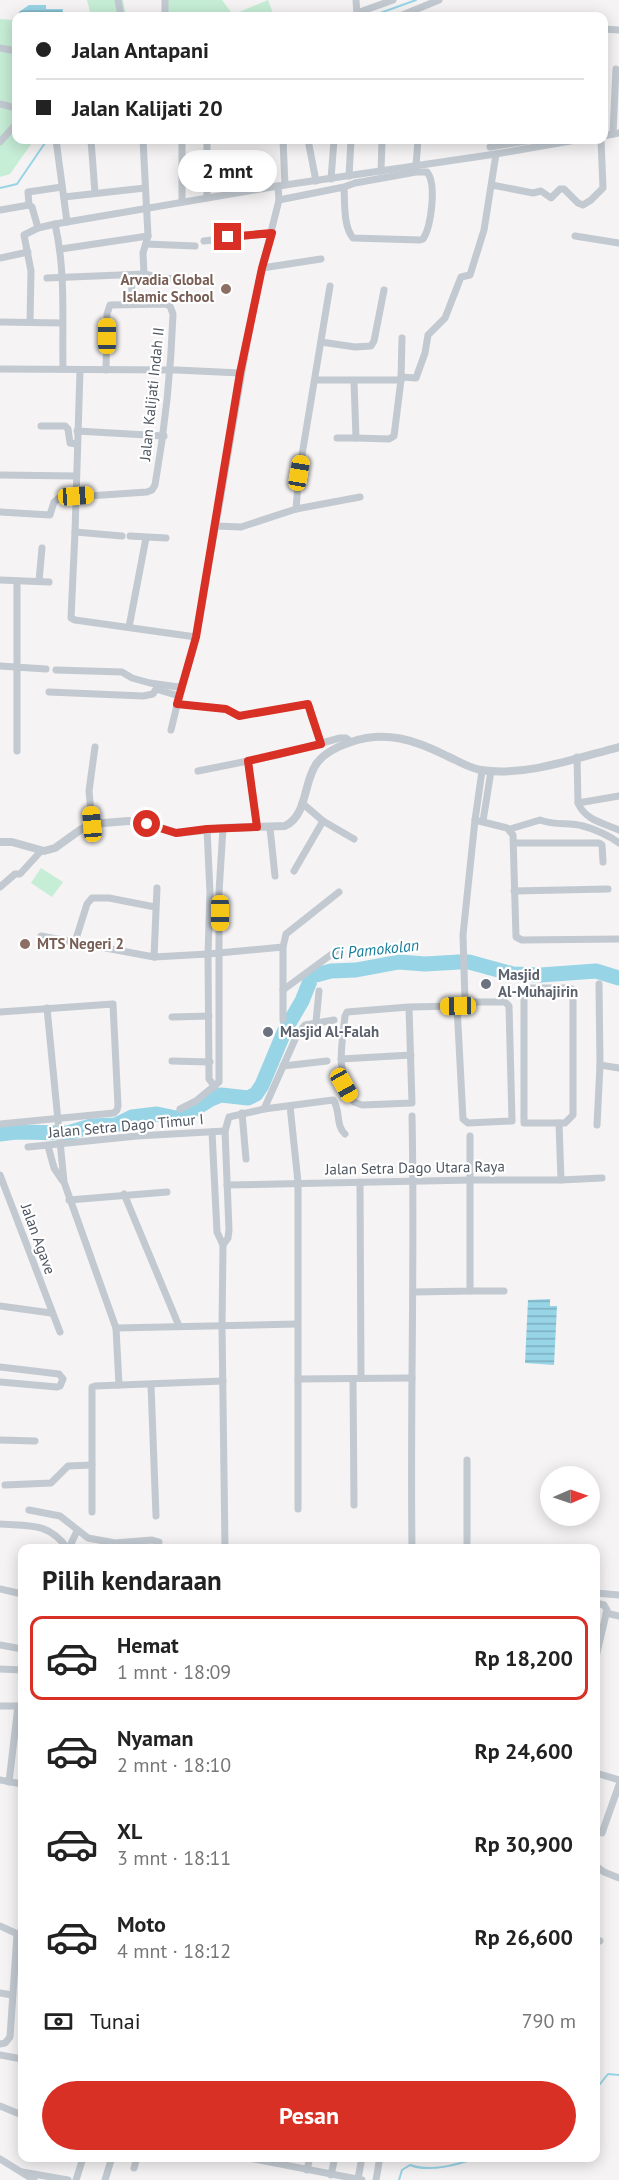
<!DOCTYPE html>
<html lang="id">
<head>
<meta charset="utf-8">
<style>
  :root { --surface:#fff; --page:#f6f6f6; --text:#222; --muted:#767676; --line:#e0e0e0; --accent:#d93025 }
  body { margin:0; font-family:"PT Sans",sans-serif; background:var(--page); color:var(--text); height:100vh; display:flex; flex-direction:column; font-size:22px; white-space:nowrap }
  * { box-sizing:border-box; margin:0 }
  p { font-size:20px; color:var(--muted) }
  .icon { flex:none; width:33px; height:33px; fill:none; stroke:currentColor; stroke-width:2; stroke-linecap:round; stroke-linejoin:round }
  .map { position:relative; flex:1; overflow:hidden }
  .sheet { position:absolute; left:18px; top:1544px; width:582px; height:618px; display:flex; flex-direction:column; background:var(--surface); border-radius:12px; box-shadow:0 3px 15px #0003 }
  .sheet>* { flex:none }
  .guide { position:absolute; left:12px; top:12px; width:596px; height:132px; border-radius:12px; box-shadow:0 3px 15px #0003; display:grid; align-content:center; height:132px; padding:0 24px; background:var(--surface) }
  .needle { width:39px; rotate:88deg }
  .tools { position:absolute; left:540px; top:1466px; display:grid; gap:12px }
  .tools a { display:grid; place-items:center; width:60px; height:60px; border-radius:50%; background:var(--surface); box-shadow:0 3px 15px #0003; font-size:30px }
  .end { position:absolute; width:27px; height:27px; margin:-14px; border:8px solid #d93025; background:#fff; box-shadow:0 0 0 3px #fff }
  .from { border-radius:50% }
  .bubble { position:absolute; height:42px; border-radius:21px; background:var(--surface); box-shadow:0 3px 15px #0003; font-size:20px; font-weight:600; line-height:42px; text-align:center }
  .car { position:absolute; width:18px; height:36px; margin:-18px -9px; border-radius:8px; box-shadow:0 0 4px 2px #0007; background:linear-gradient(#f5c518 24%,#345 0 40%,#f5c518 0 76%,#345 0 86%,#f5c518 0) }
  .guide b { display:flex; align-items:center; gap:21px; height:57px; font-size:22px }
  .guide b+b { border-top:2px solid var(--line) }
  .guide i { width:15px; height:15px; background:var(--text) }
  ul { padding:0; list-style:none }
  li { display:flex; align-items:center; gap:18px; height:84px; margin:0 12px 9px; padding:0 12px; border:3px solid transparent; border-radius:12px }
  li div { flex:1 }
  li b { display:block; font-size:22px }
  li em { font-style:normal; font-weight:600 }
  li.on { border-color:var(--accent) }
  li>.icon { width:54px; height:54px; stroke-width:1.5 }
  h2 { padding:0 24px; font-size:27px; line-height:72px }
  .pay { display:flex; align-items:center; gap:15px; height:66px; padding:0 24px; font-size:22px }
  .pay p { margin-inline-start:auto }
  .button { display:flex; gap:12px; margin-top:auto; padding:12px 24px }
  .button a { flex:1; height:69px; border-radius:36px; background:var(--accent); color:#fff; font-size:24px; font-weight:600; line-height:69px; text-align:center }
  .map>svg:first-child { display:block }
  .green { fill:#c6edd6 }
  .water { fill:url(#water-rules) }
  .lines { fill:none; stroke-linecap:round; stroke-linejoin:round }
  .stream { stroke:#97d4e6; stroke-width:2 }
  .river { stroke:#97d4e6; stroke-width:15 }
  .minor { stroke:#c2c9d0; stroke-width:7 }
  .tertiary { stroke:#c2c9d0; stroke-width:8 }
  .route { stroke:#d93025; stroke-width:8 }
  .education-dot { fill:#8d6e63; stroke:#fff; stroke-width:2 }
  .worship-dot { fill:#6b7280; stroke:#fff; stroke-width:2 }
  .labels { text-anchor:middle; stroke-width:4.5; stroke-linejoin:round; paint-order:stroke }
  .education-label { font-size:15px; font-weight:bold; fill:#785e54; stroke:#fff; text-anchor:end }
  .street-label { font-size:15px; fill:#4c555f; stroke:#fff }
  .worship-label { font-size:15px; font-weight:bold; fill:#5b616d; stroke:#fff; text-anchor:start }
  .water-label { font-size:16px; font-style:italic; fill:#197f9e; stroke:#fff }
</style>
</head>
<body>
<div class="map">
<svg width="619" height="2180" viewBox="0 0 619 2180">
  <defs>
    <pattern id="water-rules" width="6" height="5" patternUnits="userSpaceOnUse" patternTransform="scale(1.5)"><rect width="6" height="5" fill="#97d4e6"/><path d="M0 2.5h6" fill="none" stroke="#7dafbe"/></pattern>
  </defs>
  <rect width="100%" height="100%" fill="#f5f3f3"/>
  <g class="green">
    <polygon points="87,0 123,0 126,16 91,16"/>
    <polygon points="168,0 222,0 234,16 168,16"/>
    <polygon points="268,0 274,16 242,16 239,12"/>
    <polygon points="0,19 13,20 13,27 16,27 16,140 34,140 10,174 0,177"/>
    <polygon points="41,868 63,882 52,897 31,883"/>
  </g>
  <g class="water">
    <polygon points="29,5 46,5 46,9 63,9 62,16 19,16 19,12"/>
    <polygon points="550,1299 550,1306 557,1306 554,1365 525,1363 528,1300"/>
  </g>
  <g class="lines">
    <g class="stream">
      <polyline points="372,16 416,0"/>
      <polyline points="0,188 17,184 47,140"/>
      <polyline points="596,2089 608,2074 619,2075"/>
      <path d="M399 2180 402 2170 410 2165C431 2173 459 2164 480 2157"/>
    </g>
    <polyline class="river" points="0,1134 16,1132 68,1133 91,1126 116,1125 132,1117 157,1114 176,1118 184,1116 211,1099 221,1095 248,1098 256,1094 262,1085 285,1030 302,1001 312,976 331,971 356,970 399,962 425,964 459,962 469,962 513,974 541,975 596,971 619,978"/>
    <g class="minor">
      <polyline points="118,0 121,16"/>
      <polyline points="356,0 357,15"/>
      <polyline points="357,13 393,0"/>
      <polyline points="165,16 165,0"/>
      <polyline points="400,16 439,0"/>
      <polyline points="603,29 619,30"/>
      <polyline points="0,48 16,51"/>
      <polyline points="0,104 16,108"/>
      <polyline points="613,134 616,69"/>
      <polyline points="603,136 619,133"/>
      <polyline points="56,140 67,222"/>
      <polyline points="91,140 95,193"/>
      <polyline points="143,140 148,236 143,253 144,274"/>
      <polyline points="182,140 182,202"/>
      <polyline points="207,140 207,198"/>
      <polyline points="283,140 285,185"/>
      <polyline points="308,140 316,181"/>
      <polyline points="0,142 16,124"/>
      <polyline points="490,147 533,140"/>
      <polyline points="416,166 418,140"/>
      <polyline points="381,171 382,140"/>
      <polyline points="349,176 351,140"/>
      <polyline points="331,179 334,140"/>
      <polyline points="492,185 533,193 541,191 551,198 560,189 564,189 578,203 583,205 591,200 603,188 601,140"/>
      <polyline points="64,197 145,188"/>
      <path d="M279 200 344 187 355 183 416 172H427C437 184 431 227 423 239L420 240 353 238C343 226 345 202 344 187"/>
      <polyline points="0,210 29,205"/>
      <polyline points="38,228 32,207 29,205 28,192 62,187"/>
      <polyline points="575,236 619,243"/>
      <polyline points="204,241 272,233"/>
      <polyline points="146,244 195,246"/>
      <polyline points="61,249 148,236"/>
      <polyline points="0,258 28,252"/>
      <polyline points="262,268 279,200 278,186"/>
      <polyline points="131,275 132,294"/>
      <polyline points="47,278 144,274 162,278 196,280"/>
      <polyline points="0,322 62,323"/>
      <polyline points="30,322 31,271 24,235 38,228 55,224"/>
      <polyline points="321,342 355,347 371,346 374,341 384,290"/>
      <polyline points="0,369 177,370 240,373"/>
      <path d="M63 369C62 320 66 272 55 224L278 186 496 154 576 140"/>
      <polyline points="80,370 75,532 71,618 75,620 196,637"/>
      <polyline points="401,377 416,378 425,353 428,335 445,318 461,277 470,275 484,230 496,154"/>
      <polyline points="315,380 401,380"/>
      <polyline points="41,426 65,426 68,429 70,443 76,444"/>
      <polyline points="77,431 164,436"/>
      <polyline points="337,438 356,438 354,381"/>
      <polyline points="356,438 389,439 394,436 401,380 402,338"/>
      <polyline points="0,475 76,476"/>
      <polyline points="296,509 299,473 330,286"/>
      <path d="M0 512 50 515 54 502 59 498 147 492 152 490 155 485C165 428 171 372 173 314L170 306 166 304 110 305 107 314 106 370"/>
      <polyline points="216,526 241,527 296,509 360,497"/>
      <polyline points="75,532 122,536"/>
      <polyline points="130,536 166,538"/>
      <polyline points="0,580 49,582"/>
      <polyline points="17,581 17,751"/>
      <polyline points="39,581 42,548"/>
      <polyline points="129,627 146,538"/>
      <polyline points="0,666 46,669"/>
      <path d="M56 670 122 672 132 678 150 683 178 687 182 685C198 642 203 596 211 551 229 456 241 363 262 268L321 259"/>
      <polyline points="49,692 143,696 153,694 156,689 179,696"/>
      <path d="M177 704 226 709 239 716 308 704C311 709 309 713 312 719 316 728 319 734 321 744"/>
      <polyline points="171,730 178,701"/>
      <path d="M577 757 578 803C585 820 603 823 619 830"/>
      <polyline points="248,761 257,827"/>
      <polyline points="198,771 278,755 340,738 346,738 351,742"/>
      <polyline points="482,771 475,820 507,828 513,835 516,937 522,940 619,939"/>
      <polyline points="302,803 323,821 354,839"/>
      <polyline points="578,803 619,796"/>
      <polyline points="483,821 491,771"/>
      <polyline points="92,824 89,791 95,747"/>
      <polyline points="270,828 275,876"/>
      <polyline points="207,829 210,893 208,954 209,1079 215,1087"/>
      <path d="M510 829 540 820C556 826 568 822 583 826 595 829 610 836 619 843"/>
      <polyline points="514,843 599,843 602,845 603,862"/>
      <polyline points="294,871 323,821"/>
      <polyline points="0,887 15,874 20,874 41,851"/>
      <polyline points="514,891 608,889"/>
      <polyline points="41,936 154,957 208,954 283,947"/>
      <polyline points="75,942 87,904 92,898 109,898 155,907"/>
      <polyline points="154,957 157,888"/>
      <polygon points="530,988 568,988 572,989 573,992 573,1115 565,1123 524,1123 524,991"/>
      <polyline points="283,990 336,951"/>
      <polyline points="465,1002 463,935 475,820"/>
      <path d="M409 1007 412 1103 362 1105 354 1102C336 1070 341 1051 345 1016L347 1012 409 1007 457 1006 465 1002H505L509 1006 512 1121 468 1123 463 1119 457 1006"/>
      <polyline points="47,1008 64,1182 116,1328 119,1385"/>
      <polyline points="0,1012 113,1004 118,1106 117,1110 114,1113 0,1124"/>
      <polyline points="172,1017 209,1016"/>
      <polyline points="283,1020 283,947 286,934 339,892"/>
      <polyline points="316,1022 319,991"/>
      <polyline points="341,1059 411,1055"/>
      <polyline points="172,1061 210,1062"/>
      <polyline points="600,1065 619,1068"/>
      <polyline points="283,1066 327,1061"/>
      <polyline points="290,1106 298,1182 298,1509"/>
      <polyline points="180,1109 196,1101 219,1082 219,892 223,828"/>
      <path d="M264 1109 333 1100C341 1110 335 1125 345 1134"/>
      <polyline points="242,1113 246,1159"/>
      <polyline points="559,1123 561,1180"/>
      <polyline points="597,1125 600,1065 599,984"/>
      <polyline points="212,1132 217,1232 223,1245"/>
      <polyline points="48,1146 54,1168 62,1180"/>
      <polyline points="28,1147 137,1136 225,1131"/>
      <polyline points="0,1175 60,1332"/>
      <polyline points="360,1182 361,1378"/>
      <polyline points="227,1185 471,1180 561,1180 602,1178"/>
      <polyline points="124,1194 179,1326"/>
      <polyline points="69,1200 167,1192"/>
      <polyline points="470,1291 504,1291"/>
      <polyline points="414,1292 470,1291 470,1136"/>
      <polyline points="0,1306 51,1313"/>
      <polyline points="116,1328 297,1324"/>
      <polyline points="0,1367 59,1374 63,1379 60,1386 57,1387 0,1382"/>
      <polyline points="298,1379 412,1378"/>
      <polyline points="353,1379 354,1505"/>
      <polyline points="151,1385 156,1516"/>
      <polyline points="0,1440 35,1441"/>
      <polyline points="467,1460 467,1548"/>
      <polyline points="5,1485 51,1483 68,1466 92,1465"/>
      <polyline points="29,1510 60,1516 88,1538 115,1543 152,1540 159,1542"/>
      <polyline points="92,1512 92,1387 95,1386 223,1381"/>
      <path d="M0 1524C29 1526 48 1522 67 1548"/>
      <polyline points="69,1548 77,1531"/>
      <polyline points="225,1548 222,1326 223,1245 228,1238 229,1230 225,1131 229,1117 264,1109 297,1035 305,1025 334,1020"/>
      <path d="M412 1548C410 1404 415 1260 412 1116"/>
      <polyline points="0,1589 22,1594"/>
      <polyline points="596,1593 619,1595"/>
      <polyline points="596,1603 604,1605 607,1610 596,1657"/>
      <polyline points="606,1613 619,1616"/>
      <polyline points="0,1645 22,1649"/>
      <polyline points="0,1669 22,1670"/>
      <polyline points="0,1706 20,1706"/>
      <polyline points="596,1773 619,1780"/>
      <polyline points="0,1780 22,1784"/>
      <polyline points="9,1782 18,1706"/>
      <polyline points="602,1833 619,1785"/>
      <polyline points="596,1866 604,1872 619,1878"/>
      <polyline points="0,1926 22,1936"/>
      <polyline points="596,1940 600,1941"/>
      <polyline points="0,1993 12,1995"/>
      <polyline points="0,2044 5,2043 10,2037 17,1934"/>
      <polyline points="0,2055 22,2059"/>
      <polyline points="0,2106 22,2115"/>
      <polyline points="244,2157 362,2180"/>
      <polyline points="0,2159 34,2180"/>
      <polyline points="134,2168 137,2157"/>
      <polyline points="307,2170 310,2157"/>
      <polyline points="22,2172 68,2180"/>
      <polyline points="331,2175 335,2157"/>
      <polyline points="358,2179 362,2157"/>
      <polyline points="76,2180 83,2158"/>
      <polyline points="105,2180 112,2157"/>
      <polyline points="376,2180 380,2157"/>
    </g>
    <path class="tertiary" d="M0 842H12L44 851 55 848 80 830 92 824 128 821 143 822 176 833 223 828 285 826C308 815 303 781 317 763 325 752 339 746 351 742 386 730 415 740 447 756 458 761 469 768 481 770 525 777 577 758 619 747"/>
  </g>
  <g class="lines">
    <polyline class="route" points="147,824 176,833 207,829 257,827 248,761 321,744 308,704 239,716 226,709 177,704 196,637 240,373 262,268 272,233 228,237"/>
  </g>
  <g class="education-dot">
    <circle cx="226" cy="289" r="6"/>
    <circle cx="25" cy="944" r="6"/>
  </g>
  <g class="worship-dot">
    <circle cx="486" cy="984" r="6"/>
    <circle cx="268" cy="1032" r="6"/>
  </g>
  <g class="labels">
    <g class="education-label">
      <text x="214" y="285">Arvadia Global<tspan x="214" dy="17">Islamic School</tspan></text>
      <text x="37" y="949" text-anchor="start">MTS Negeri 2</text>
    </g>
    <g class="street-label">
      <text transform="translate(152 394) rotate(-84)" y="5">Jalan Kalijati Indah II</text>
      <text transform="translate(126 1126) rotate(-5)" y="5">Jalan Setra Dago Timur I</text>
      <text transform="translate(415 1168) rotate(-1)" y="5">Jalan Setra Dago Utara Raya</text>
      <text transform="translate(38 1239) rotate(70)" y="5">Jalan Agave</text>
    </g>
    <g class="worship-label">
      <text x="498" y="980">Masjid<tspan x="498" dy="17">Al-Muhajirin</tspan></text>
      <text x="280" y="1037">Masjid Al-Falah</text>
    </g>
    <g class="water-label">
      <text transform="translate(375 949) rotate(-6)" y="6">Ci Pamokolan</text>
    </g>
  </g>
</svg>
<div class="tools">
<a><svg class="needle" viewBox="-14 -14 28 28"><path d="M0-13l5 13h-10z" fill="#e53935"/><path d="M0 13l5-13h-10z" fill="#767676"/></svg></a>
</div>
<i class="end from" style="left:147px;top:824px"></i>
<i class="end" style="left:228px;top:237px"></i>
<div class="bubble" style="left:178px;top:150px;width:99px">2 mnt</div>
<i class="car" style="left:107px;top:336px;rotate:0deg"></i>
<i class="car" style="left:299px;top:473px;rotate:10deg"></i>
<i class="car" style="left:76px;top:496px;rotate:86deg"></i>
<i class="car" style="left:92px;top:824px;rotate:355deg"></i>
<i class="car" style="left:220px;top:913px;rotate:180deg"></i>
<i class="car" style="left:458px;top:1006px;rotate:269deg"></i>
<i class="car" style="left:344px;top:1085px;rotate:151deg"></i>
<div class="guide">
<b><i class="from"></i>Jalan Antapani</b>
<b><i></i>Jalan Kalijati 20</b>
</div>
<section class="sheet">
<h2>Pilih kendaraan</h2>
<ul>
<li class="on"><svg class="icon" aria-label="car" viewBox="0 0 24 24"><path d="M5 17H2v-5l4-1 3-4h7l3 4 3 1v5h-3M9 17h6M6 11h13"/><circle cx="7" cy="17" r="2"/><circle cx="17" cy="17" r="2"/></svg><div><b>Hemat</b><p>1 mnt · 18:09</p></div><em>Rp 18,200</em></li>
<li><svg class="icon" aria-label="car" viewBox="0 0 24 24"><path d="M5 17H2v-5l4-1 3-4h7l3 4 3 1v5h-3M9 17h6M6 11h13"/><circle cx="7" cy="17" r="2"/><circle cx="17" cy="17" r="2"/></svg><div><b>Nyaman</b><p>2 mnt · 18:10</p></div><em>Rp 24,600</em></li>
<li><svg class="icon" aria-label="car" viewBox="0 0 24 24"><path d="M5 17H2v-5l4-1 3-4h7l3 4 3 1v5h-3M9 17h6M6 11h13"/><circle cx="7" cy="17" r="2"/><circle cx="17" cy="17" r="2"/></svg><div><b>XL</b><p>3 mnt · 18:11</p></div><em>Rp 30,900</em></li>
<li><svg class="icon" aria-label="car" viewBox="0 0 24 24"><path d="M5 17H2v-5l4-1 3-4h7l3 4 3 1v5h-3M9 17h6M6 11h13"/><circle cx="7" cy="17" r="2"/><circle cx="17" cy="17" r="2"/></svg><div><b>Moto</b><p>4 mnt · 18:12</p></div><em>Rp 26,600</em></li>
</ul>
<div class="pay"><svg class="icon" aria-label="cash" viewBox="0 0 24 24"><path d="M3 7h18v10H3z"/><circle cx="12" cy="12" r="2"/></svg>Tunai<p>790 m</p></div>
<div class="button"><a>Pesan</a></div>
</section>
</div>
</body>
</html>
